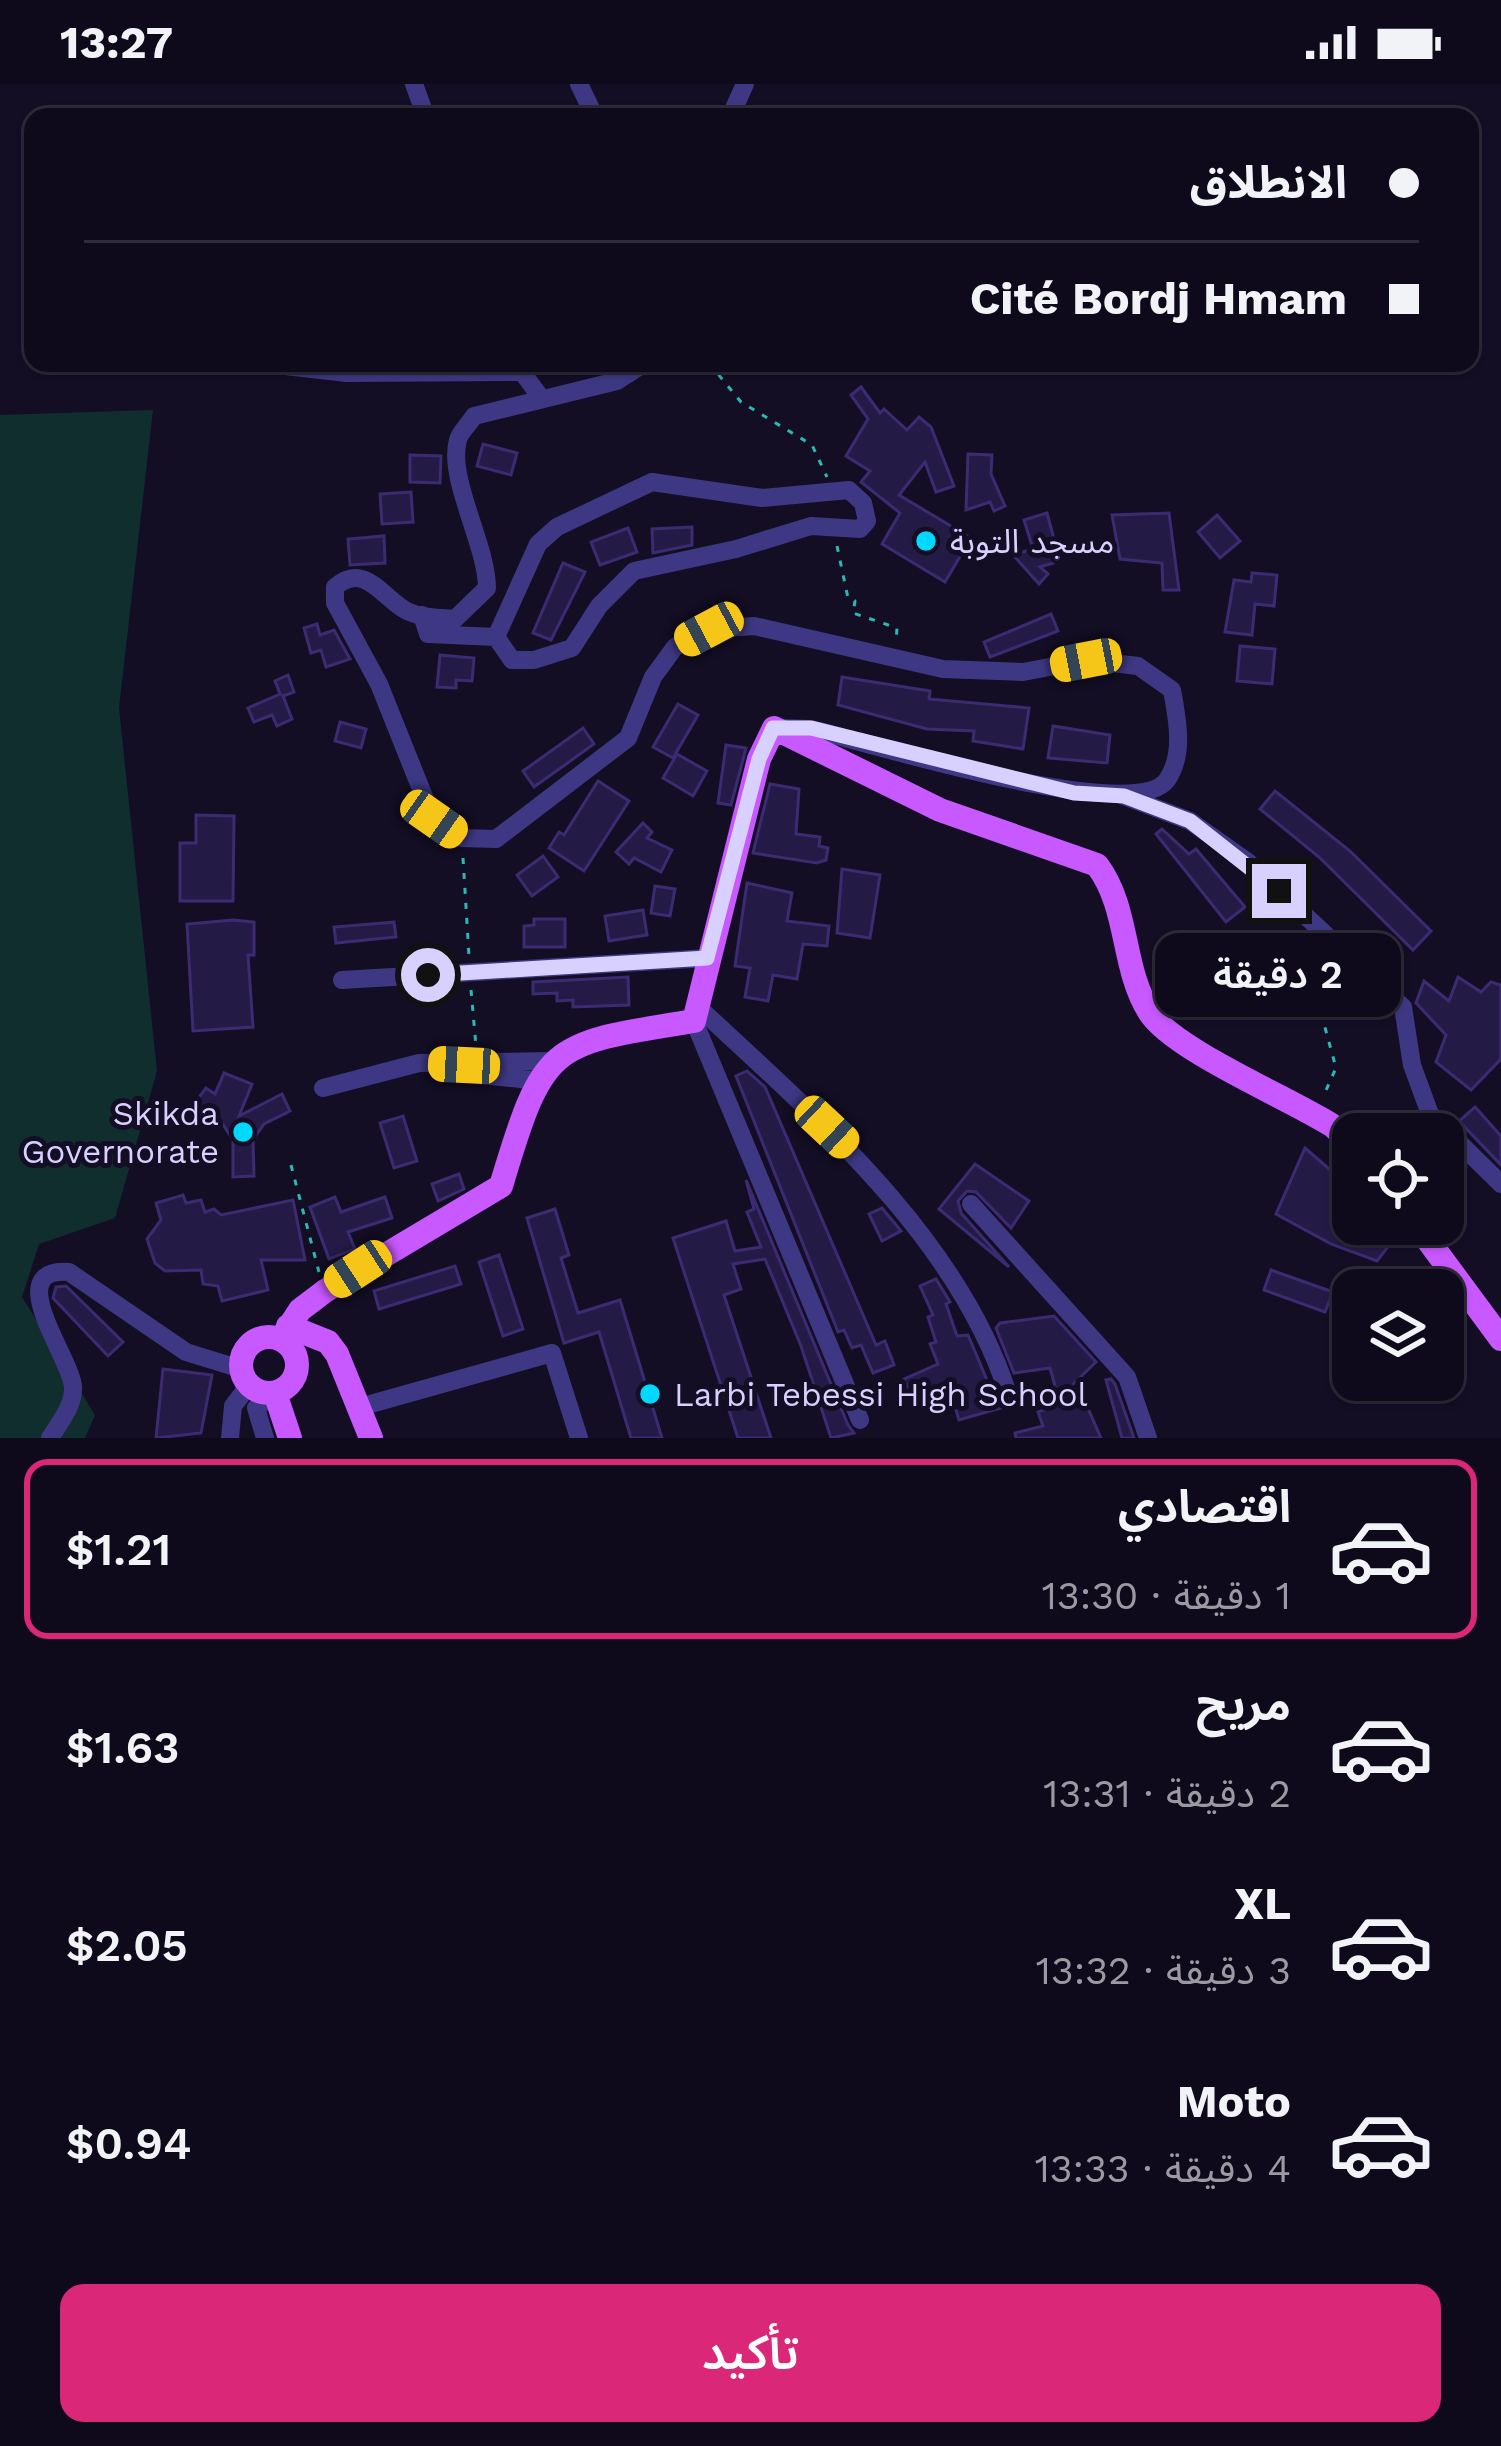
<!DOCTYPE html>
<html lang="ar">
<head>
<meta charset="utf-8">
<style>
  :root { --surface:#0e0a1b; --page:#1c1828; --text:#f1f3f6; --muted:#9b9aa3; --line:#2e2b3a; --accent:#db2777 }
  body { margin:0; font-family:"Work Sans","Noto Sans Arabic",sans-serif; background:var(--page); color:var(--text); direction:rtl; height:100vh; display:flex; flex-direction:column; font-size:45px; white-space:nowrap }
  * { box-sizing:border-box; margin:0 }
  p { font-size:39px; color:var(--muted) }
  .icon { flex:none; width:66px; height:66px; fill:none; stroke:currentColor; stroke-width:2; stroke-linecap:round; stroke-linejoin:round }
  .map { position:relative; height:1354px; overflow:hidden; direction:ltr }
  .panel { display:flex; flex-direction:column; background:var(--surface); flex:1 }
  .panel>* { flex:none }
  .hud { position:absolute; left:24px; top:24px; width:1455px; height:264px; border-radius:24px; box-shadow:0 3px 9px #0004,0 0 0 3px var(--line); direction:rtl; display:grid; align-content:center; height:264px; padding:0 60px; background:var(--surface) }
  .buttons { position:absolute; left:1332px; top:1029px; display:grid; gap:24px }
  .buttons a { display:grid; place-items:center; width:132px; height:132px; border-radius:24px; background:var(--surface); box-shadow:0 3px 9px #0004,0 0 0 3px var(--line); font-size:60px }
  .end { position:absolute; width:54px; height:54px; margin:-27px; border:15px solid #d8d1ff; background:#111; box-shadow:0 0 0 6px #111 }
  .from { border-radius:50% }
  .bubble { position:absolute; height:84px; border-radius:24px; background:var(--surface); box-shadow:0 3px 9px #0004,0 0 0 3px var(--line); font-size:39px; font-weight:600; line-height:84px; text-align:center; direction:rtl }
  .car { position:absolute; width:36px; height:72px; margin:-36px -18px; border-radius:15px; box-shadow:0 0 9px 3px #0007; background:linear-gradient(#f5c518 24%,#345 0 40%,#f5c518 0 76%,#345 0 86%,#f5c518 0) }
  .hud b { display:flex; align-items:center; gap:42px; height:114px; font-size:45px }
  .hud b+b { border-top:3px solid var(--line) }
  .hud i { width:30px; height:30px; background:var(--text) }
  ul { padding:21px 0 0; list-style:none }
  li { display:flex; align-items:center; gap:36px; height:180px; margin:0 24px 18px; padding:0 36px; border:6px solid transparent; border-radius:24px }
  li div { flex:1 }
  li b { display:block; font-size:45px }
  li em { font-style:normal; font-weight:600 }
  li.active { border-color:var(--accent) }
  li>.icon { width:108px; height:108px; stroke-width:1.5 }
  .primary-button { display:flex; gap:24px; margin-top:auto; padding:24px 60px }
  .primary-button a { flex:1; height:138px; border-radius:24px; background:var(--accent); color:#fff; font-size:48px; font-weight:600; line-height:138px; text-align:center }
  .status { display:flex; justify-content:space-between; align-items:center; height:84px; padding:0 60px; background:var(--surface); direction:ltr }
  .status svg { height:33px; fill:currentColor }
  .map>svg:first-child { display:block }
  .green { fill:#112e2e }
  .building { fill:#241a46; stroke:#3c2b72; stroke-width:3 }
  .lines { fill:none; stroke-linecap:round; stroke-linejoin:round }
  .path { stroke:#2cb8b5; stroke-width:3; stroke-dasharray:6 9; stroke-linecap:butt }
  .minor { stroke:#3e3884; stroke-width:18 }
  .major { stroke:#c858ff; stroke-width:24 }
  .route { stroke:#d8d1ff; stroke-width:15 }
  .poi-dot { fill:#00d8fc; stroke:#130e24; stroke-width:4.5 }
  .labels { text-anchor:middle; stroke-width:10; stroke-linejoin:round; paint-order:stroke }
  .poi-label { font-size:33px; fill:#d8d1ff; stroke:#130e24; text-anchor:start }
</style>
</head>
<body>
<div class="status"><b>13:27</b><svg viewBox="0 0 49 12"><path d="M0 12V9h3v3zM5 12V6h3v6zM10 12V3h3v9zM15 12V0h3v12zM26 1h20v11H26zM47 4h2v5h-2z"/></svg></div>
<div class="map">
<svg width="1501" height="1354" viewBox="0 0 1501 1354">
  <rect width="100%" height="100%" fill="#130e24"/>
  <polygon class="green" points="153,326 119,624 157,987 115,1134 39,1160 22,1213 95,1331 85,1354 0,1354 0,331"/>
  <g class="building">
    <polygon points="861,303 880,329 884,325 907,346 919,333 931,343 954,402 936,408 925,378 899,411 971,454 945,498 882,460 900,429 861,398 870,387 846,372 868,335 851,311"/>
    <polygon points="483,360 517,369 511,391 477,382"/>
    <polygon points="968,370 992,371 991,390 1005,422 994,427 990,418 966,426"/>
    <polygon points="410,371 441,372 440,399 410,398"/>
    <polygon points="411,408 413,438 382,440 380,410"/>
    <polygon points="1047,429 1060,477 1040,483 1048,490 1039,500 1013,471 1033,465 1024,436"/>
    <polygon points="1169,429 1179,506 1163,506 1162,479 1120,475 1112,431"/>
    <polygon points="1217,431 1240,457 1220,474 1198,448"/>
    <polygon points="692,443 692,461 653,469 652,445"/>
    <polygon points="628,444 637,468 600,481 591,458"/>
    <polygon points="384,452 385,479 350,481 348,455"/>
    <polygon points="563,479 585,488 551,556 533,549"/>
    <polygon points="1252,489 1277,491 1274,522 1255,520 1252,551 1225,548 1234,496 1251,498"/>
    <polygon points="1051,530 1058,547 990,573 984,558"/>
    <polygon points="317,540 320,551 334,546 350,575 326,583 321,566 311,569 304,544"/>
    <polygon points="1240,562 1275,565 1272,600 1237,597"/>
    <polygon points="440,571 474,574 472,597 456,596 456,604 437,603"/>
    <polygon points="288,591 294,608 283,612 292,635 277,642 272,631 254,638 248,624 280,610 275,597"/>
    <polygon points="842,593 930,607 929,615 1029,624 1023,665 973,657 974,647 927,645 838,621"/>
    <polygon points="678,620 698,631 673,674 653,663"/>
    <polygon points="340,638 366,645 361,664 335,657"/>
    <polygon points="1053,642 1110,651 1107,679 1048,674"/>
    <polygon points="583,644 594,660 534,703 523,687"/>
    <polygon points="726,661 746,664 731,721 718,719"/>
    <polygon points="677,670 707,687 693,712 663,694"/>
    <polygon points="598,697 629,717 584,787 549,764 559,748 564,751"/>
    <polygon points="770,700 799,705 796,750 820,753 819,762 828,764 826,776 817,779 753,769"/>
    <polygon points="1275,707 1350,767 1431,847 1413,866 1319,773 1260,725"/>
    <polygon points="196,731 234,732 233,817 180,817 180,759 196,759"/>
    <polygon points="643,739 652,748 647,754 672,766 661,788 634,774 629,780 616,768"/>
    <polygon points="1162,745 1189,770 1196,765 1245,823 1226,838 1156,750"/>
    <polygon points="543,772 558,793 532,812 517,791"/>
    <polygon points="842,785 880,791 870,854 837,849"/>
    <polygon points="747,799 792,809 787,837 829,842 827,862 803,860 797,895 773,891 768,917 745,913 750,884 735,882"/>
    <polygon points="655,802 675,805 670,832 651,829"/>
    <polygon points="643,826 647,851 609,857 605,832"/>
    <polygon points="534,835 565,835 565,863 524,863 524,842 534,841"/>
    <polygon points="233,836 254,838 254,871 248,871 253,943 193,947 187,840"/>
    <polygon points="394,838 396,853 336,859 334,843"/>
    <polygon points="1239,864 1316,877 1312,899 1236,886"/>
    <polygon points="628,893 629,921 573,923 573,916 557,917 557,909 533,910 533,898"/>
    <polygon points="1458,893 1481,908 1491,898 1501,901 1501,975 1471,1006 1436,978 1446,951 1416,919 1424,897 1449,917"/>
    <polygon points="747,987 765,1003 876,1261 885,1257 894,1281 873,1289 861,1261 852,1264 844,1246 838,1248 736,992"/>
    <polygon points="224,989 252,1000 239,1032 282,1010 290,1027 264,1040 253,1055 254,1092 233,1093 233,1056 222,1039 194,1020 206,1004 215,1010"/>
    <polygon points="1475,1023 1501,1052 1501,1081 1459,1037"/>
    <polygon points="403,1032 417,1077 394,1084 380,1039"/>
    <polygon points="1305,1064 1343,1097 1353,1087 1353,1140 1392,1140 1400,1147 1377,1177 1331,1160 1276,1130"/>
    <polygon points="975,1080 1029,1117 1011,1144 976,1108 967,1107 958,1117 961,1129 1009,1183 939,1125"/>
    <polygon points="459,1090 464,1105 438,1117 432,1100"/>
    <polygon points="746,1096 848,1341 854,1349 831,1354 801,1262 765,1175 733,1180 741,1205 724,1211 771,1354 738,1354 673,1154 726,1137 735,1167 761,1163 747,1128 754,1125"/>
    <polygon points="183,1111 186,1119 201,1116 205,1128 214,1125 221,1131 293,1116 305,1176 261,1176 268,1206 222,1217 218,1202 203,1200 201,1186 165,1187 155,1179 147,1155 161,1136 156,1119"/>
    <polygon points="335,1113 341,1128 385,1113 392,1134 348,1148 355,1165 329,1175 310,1123"/>
    <polygon points="882,1124 901,1147 882,1157 869,1130"/>
    <polygon points="555,1125 569,1171 561,1174 578,1229 620,1216 662,1354 631,1354 599,1248 564,1259 527,1134"/>
    <polygon points="499,1171 523,1245 503,1252 479,1178"/>
    <polygon points="455,1182 461,1200 379,1225 374,1207"/>
    <polygon points="1271,1186 1333,1208 1325,1228 1264,1206"/>
    <polygon points="936,1195 950,1218 946,1220 957,1252 968,1251 995,1315 1004,1323 959,1336 948,1300 913,1316 904,1295 938,1280 930,1260 936,1258 928,1233 933,1231 920,1202"/>
    <polygon points="66,1202 123,1258 108,1272 53,1214 56,1203"/>
    <polygon points="1054,1232 1096,1278 1066,1307 1079,1304 1101,1354 1016,1354 1015,1349 1043,1342 1038,1328 1060,1320 1050,1284 1014,1289 996,1244 1000,1239"/>
    <polygon points="163,1285 212,1291 201,1349 156,1354"/>
    <polygon points="1111,1295 1115,1300 1134,1354 1122,1354 1106,1296"/>
  </g>
  <g class="lines">
    <g class="path">
      <polyline points="709,279 741,318 812,361 827,393"/>
      <polyline points="837,462 848,514 855,517 853,529 897,544 896,559"/>
      <polyline points="463,774 469,872"/>
      <polyline points="471,906 476,962"/>
      <polyline points="1321,929 1336,984 1323,1013"/>
      <polyline points="291,1081 319,1188"/>
    </g>
    <g class="minor">
      <polyline points="414,0 426,33"/>
      <polyline points="579,0 595,33"/>
      <polyline points="730,33 745,0"/>
      <polyline points="259,279 347,289 522,288 542,315"/>
      <path d="M645 279 617 297 474 332C470 339 460 348 458 356 447 394 487 461 487 504L455 535C440 534 421 534 407 527 382 514 365 477 335 503V519L379 600 433 735 461 754 496 755 628 654 653 593 675 563 709 545 754 542 943 585 1023 588 1086 576 1138 582 1172 606C1177 634 1185 670 1167 696 1134 742 866 658 811 645L778 644"/>
      <polyline points="422,531 428,550 496,553 538,460 557,443 652,398 762,414 849,406 863,419 867,437 860,445 811,442 736,465 634,487 599,522 572,564 534,576 512,576 496,553"/>
      <polyline points="1124,712 1190,737 1248,778 1403,923 1412,981 1430,1030 1501,1100"/>
      <polyline points="342,896 708,874"/>
      <path d="M697 922C815 1032 958 1153 1008 1310"/>
      <polyline points="694,937 860,1336"/>
      <polyline points="464,981 481,991 540,997"/>
      <polyline points="323,1004 419,979 553,977"/>
      <polyline points="971,1120 1127,1293 1148,1354"/>
      <polyline points="360,1323 552,1269 579,1354"/>
      <path d="M50 1354C59 1339 74 1322 73 1303 72 1275 0 1183 69 1188L186 1268 241 1285"/>
      <polyline points="230,1354 233,1322 249,1301"/>
      <polyline points="265,1354 256,1324 275,1309"/>
    </g>
    <g class="major">
      <polyline points="1416,1140 1501,1255"/>
      <polyline points="288,1242 328,1258 337,1270 371,1354"/>
      <circle cx="269" cy="1281" r="28"/>
      <path d="M281 1255 300 1226 325 1207 501 1102C544 958 549 960 694 937L759 675 774 644 940 726 1097 781C1130 825 1121 884 1150 929 1174 966 1291 1015 1333 1042L1353 1061"/>
      <polyline points="275,1309 290,1354"/>
    </g>
  </g>
  <g class="lines">
    <polyline class="route" points="428,891 707,874 759,675 773,644 811,644 1074,709 1124,712 1190,737 1279,807"/>
  </g>
  <g class="poi-dot">
    <circle cx="926" cy="457" r="12"/>
    <circle cx="243" cy="1048" r="12"/>
    <circle cx="650" cy="1310" r="12"/>
  </g>
  <g class="labels">
    <g class="poi-label">
      <text x="950" y="469">مسجد التوبة</text>
      <text x="219" y="1041" text-anchor="end">Skikda<tspan x="219" dy="38">Governorate</tspan></text>
      <text x="674" y="1322">Larbi Tebessi High School</text>
    </g>
  </g>
</svg>
<div class="buttons">
<a><svg class="icon" aria-label="locate" viewBox="0 0 24 24"><circle cx="12" cy="12" r="6"/><path d="M12 2v4M12 18v4M2 12h4M18 12h4"/></svg></a>
<a><svg class="icon" aria-label="layers" viewBox="0 0 24 24"><path d="M12 4l9 5-9 5-9-5zM3 14l9 5 9-5"/></svg></a>
</div>
<i class="end from" style="left:428px;top:891px"></i>
<i class="end" style="left:1279px;top:807px"></i>
<div class="bubble" style="left:1155px;top:849px;width:246px">2 دقيقة</div>
<i class="car" style="left:709px;top:545px;rotate:242deg"></i>
<i class="car" style="left:1086px;top:576px;rotate:259deg"></i>
<i class="car" style="left:434px;top:735px;rotate:125deg"></i>
<i class="car" style="left:464px;top:981px;rotate:273deg"></i>
<i class="car" style="left:827px;top:1043px;rotate:133deg"></i>
<i class="car" style="left:358px;top:1185px;rotate:237deg"></i>
<div class="hud">
<b><i class="from"></i>الانطلاق</b>
<b><i></i>Cité Bordj Hmam</b>
</div>
</div>
<section class="panel">
<ul>
<li class="active"><svg class="icon" aria-label="car" viewBox="0 0 24 24"><path d="M5 17H2v-5l4-1 3-4h7l3 4 3 1v5h-3M9 17h6M6 11h13"/><circle cx="7" cy="17" r="2"/><circle cx="17" cy="17" r="2"/></svg><div><b>اقتصادي</b><p>1 دقيقة · 13:30</p></div><em>$1.21</em></li>
<li><svg class="icon" aria-label="car" viewBox="0 0 24 24"><path d="M5 17H2v-5l4-1 3-4h7l3 4 3 1v5h-3M9 17h6M6 11h13"/><circle cx="7" cy="17" r="2"/><circle cx="17" cy="17" r="2"/></svg><div><b>مريح</b><p>2 دقيقة · 13:31</p></div><em>$1.63</em></li>
<li><svg class="icon" aria-label="car" viewBox="0 0 24 24"><path d="M5 17H2v-5l4-1 3-4h7l3 4 3 1v5h-3M9 17h6M6 11h13"/><circle cx="7" cy="17" r="2"/><circle cx="17" cy="17" r="2"/></svg><div><b>XL</b><p>3 دقيقة · 13:32</p></div><em>$2.05</em></li>
<li><svg class="icon" aria-label="car" viewBox="0 0 24 24"><path d="M5 17H2v-5l4-1 3-4h7l3 4 3 1v5h-3M9 17h6M6 11h13"/><circle cx="7" cy="17" r="2"/><circle cx="17" cy="17" r="2"/></svg><div><b>Moto</b><p>4 دقيقة · 13:33</p></div><em>$0.94</em></li>
</ul>
<div class="primary-button"><a>تأكيد</a></div>
</section>
</body>
</html>
